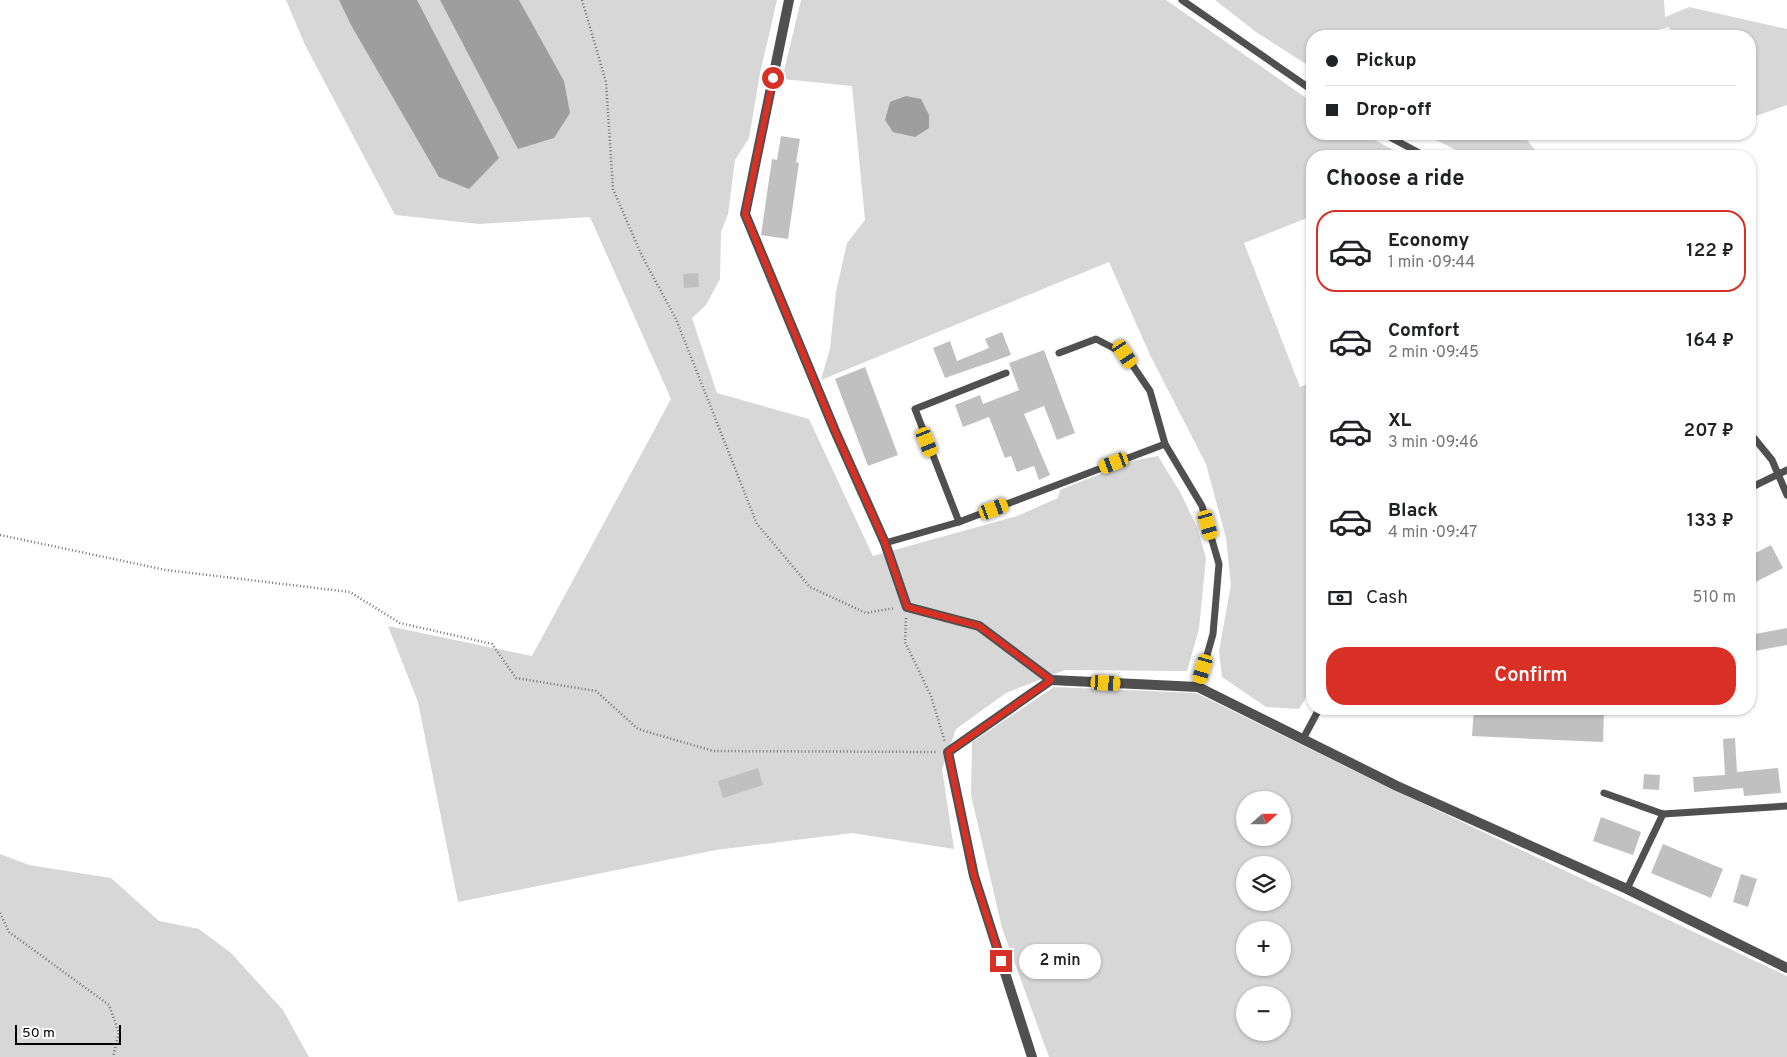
<!DOCTYPE html>
<html lang="en">
<head>
<meta charset="utf-8">
<style>
  :root { --surface:#fff; --page:#f2f2f2; --text:#202124; --muted:#757577; --line:#e0e0e0; --accent:#d93025 }
  body { margin:0; font-family:Overpass,sans-serif; background:var(--page); color:var(--text); height:100vh; display:flex; flex-direction:column; font-size:19px; white-space:nowrap }
  * { box-sizing:border-box; margin:0 }
  p { font-size:16px; color:var(--muted) }
  .icon { flex:none; width:28px; height:28px; fill:none; stroke:currentColor; stroke-width:2; stroke-linecap:round; stroke-linejoin:round }
  .map { position:relative; flex:1; overflow:hidden }
  .panel { position:absolute; left:1306px; top:150px; width:450px; height:565px; display:flex; flex-direction:column; background:var(--surface); border-radius:20px; box-shadow:0 1px 4px #0004 }
  .panel>* { flex:none }
  .top-card { position:absolute; left:1306px; top:30px; width:450px; height:110px; border-radius:20px; box-shadow:0 1px 4px #0004; display:grid; align-content:center; height:110px; padding:0 20px; background:var(--surface) }
  .needle { width:32px; rotate:69deg }
  .tools { position:absolute; left:1236px; top:791px; display:grid; gap:10px }
  .tools a { display:grid; place-items:center; width:55px; height:55px; border-radius:50%; background:var(--surface); box-shadow:0 1px 4px #0004; font-size:25px }
  .scale { position:absolute; left:15px; bottom:12px; width:106px; box-sizing:border-box; padding-left:5px; border:2px solid #000; border-top:0; font-size:14px; line-height:18px; white-space:nowrap; color:#000; -webkit-text-stroke:4px #fff; paint-order:stroke }
  .end { position:absolute; width:22px; height:22px; margin:-11px; border:6px solid #d93025; background:#fff; box-shadow:0 0 0 2px #fff }
  .from { border-radius:50% }
  .bubble { position:absolute; height:35px; border-radius:18px; background:var(--surface); box-shadow:0 1px 4px #0004; font-size:16px; font-weight:600; line-height:35px; text-align:center }
  .car { position:absolute; width:15px; height:30px; margin:-15px -8px; border-radius:6px; box-shadow:0 0 4px 1px #0007; background:linear-gradient(#f5c518 24%,#345 0 40%,#f5c518 0 76%,#345 0 86%,#f5c518 0) }
  .top-card b { display:flex; align-items:center; gap:18px; height:48px; font-size:19px }
  .top-card b+b { border-top:1px solid var(--line) }
  .top-card i { width:12px; height:12px; background:var(--text) }
  ul { padding:0; list-style:none }
  li { display:flex; align-items:center; gap:15px; height:82px; margin:0 10px 8px; padding:0 10px; border:2px solid transparent; border-radius:20px }
  li div { flex:1 }
  li b { display:block; font-size:19px }
  li em { font-style:normal; font-weight:600 }
  li.active { border-color:var(--accent) }
  li>.icon { width:45px; height:45px; stroke-width:1.5 }
  h2 { padding:0 20px; font-size:22px; line-height:60px }
  .pay { display:flex; align-items:center; gap:12px; height:55px; padding:0 20px; font-size:19px }
  .pay p { margin-inline-start:auto }
  .primary-button { display:flex; gap:10px; margin-top:auto; padding:10px 20px }
  .primary-button a { flex:1; height:58px; border-radius:20px; background:var(--accent); color:#fff; font-size:20px; font-weight:600; line-height:58px; text-align:center }
  .map>svg:first-child { display:block }
  .green { fill:#d7d7d7; fill-rule:evenodd }
  .water { fill:#9e9e9e }
  .building { fill:#c0c0c0 }
  .lines { fill:none; stroke-linecap:round; stroke-linejoin:round }
  .path { stroke:#727272; stroke-width:2.5; stroke-dasharray:1 2.5; stroke-linecap:butt }
  .service { stroke:#505050; stroke-width:7 }
  .minor { stroke:#505050; stroke-width:10 }
  .route { stroke:#d93025; stroke-width:6 }
</style>
</head>
<body>
<div class="map">
<svg width="1787" height="1057" viewBox="0 0 1787 1057">
  <rect width="100%" height="100%" fill="#fff"/>
  <g class="green">
    <polygon points="286,0 777,0 760,73 749,138 735,160 728,214 721,232 720,279 706,305 692,318 717,393 809,419 873,556 1017,516 1058,498 1060,490 1132,461 1158,456 1180,492 1197,527 1206,558 1199,629 1187,671 1065,670 1006,693 956,729 942,769 954,849 852,833 716,850 458,902 418,702 388,626 532,656 671,399 590,217 479,224 395,215 305,45"/>
    <polygon points="801,0 1166,0 1312,102 1312,134 1363,134 1405,156 1312,156 1312,216 1244,243 1300,387 1312,382 1312,688 1299,709 1266,707 1222,677 1219,651 1231,585 1226,538 1206,464 1150,355 1109,262 821,380 830,348 836,292 847,243 865,220 852,86 782,79"/>
    <polygon points="1215,0 1664,0 1665,17 1689,7 1787,29 1787,105 1750,118 1750,36 1674,36 1669,27 1632,36 1312,36 1312,68 1256,32"/>
    <polygon points="1424,134 1522,134 1540,156 1468,156"/>
    <path d="M1054 687 1196 693 1363 775 1787 976V1057H1049L1002 928 971 795 972 742ZM1245 800H1282V838H1245ZM1245 865H1282V902H1245ZM1245 930H1282V968H1245ZM1245 995H1282V1032H1245Z"/>
    <polygon points="0,854 29,865 111,878 159,921 199,929 231,953 283,1010 309,1057 0,1057"/>
  </g>
  <g class="water">
    <polygon points="339,0 417,0 499,158 469,189 439,177 351,25"/>
    <polygon points="440,0 519,0 564,81 570,113 554,138 518,149"/>
    <polygon points="906,96 921,99 929,115 929,128 915,137 893,132 885,120 890,102"/>
  </g>
  <g class="building">
    <polygon points="781,136 800,139 796,162 799,163 788,239 761,235 772,159 777,160"/>
    <polygon points="698,273 699,287 684,288 683,274"/>
    <polygon points="1002,332 1011,355 945,378 933,348 950,341 957,361 989,348 985,339"/>
    <polygon points="1044,350 1075,433 1057,440 1044,406 1024,414 1050,475 1039,480 1034,466 1017,472 1011,456 1005,458 989,417 963,427 955,405 980,395 983,404 1019,390 1009,363"/>
    <polygon points="865,367 898,455 868,466 835,379"/>
    <polygon points="1771,545 1783,568 1750,585 1750,556"/>
    <polygon points="1787,628 1787,645 1750,652 1750,635"/>
    <polygon points="1474,709 1604,711 1603,742 1472,736"/>
    <polygon points="1735,738 1737,772 1778,768 1781,793 1744,796 1743,788 1694,792 1693,777 1725,775 1723,739"/>
    <polygon points="758,768 763,785 723,798 718,781"/>
    <polygon points="1644,774 1660,775 1659,790 1643,789"/>
    <polygon points="1601,817 1641,832 1633,855 1593,841"/>
    <polygon points="1663,844 1723,869 1711,898 1651,873"/>
    <polygon points="1741,874 1757,879 1748,907 1733,902"/>
  </g>
  <g class="lines">
    <g class="path">
      <polyline points="582,0 606,82 613,189 642,256 676,319 757,524 810,587 866,613 895,608"/>
      <polyline points="0,535 166,570 350,592 400,623 492,644 516,678 596,691 638,729 713,751 936,752"/>
      <polyline points="906,618 905,642 931,696 945,742"/>
      <polyline points="0,913 9,932 109,1005 119,1033 113,1057"/>
    </g>
    <g class="service">
      <polyline points="1182,0 1312,90"/>
      <polyline points="1384,134 1425,156"/>
      <polyline points="1059,353 1096,339 1125,354 1150,391 1165,444 1202,506 1219,564 1213,634 1198,687"/>
      <polyline points="1750,433 1772,460 1787,495"/>
      <polyline points="1750,488 1787,470"/>
      <polyline points="959,522 915,409 1006,373"/>
      <polyline points="885,543 959,522 1165,444"/>
      <polyline points="1303,739 1319,709"/>
      <polyline points="1604,793 1663,814 1787,806"/>
      <polyline points="1627,889 1663,814"/>
    </g>
    <g class="minor">
      <polyline points="789,0 745,214 835,431 885,543 907,607 979,626 1051,680"/>
      <polyline points="1032,1057 974,876 948,752 1051,680 1198,687 1397,786 1627,889 1787,968"/>
    </g>
  </g>
  <g class="lines">
    <polyline class="route" points="773,78 745,214 835,431 885,543 907,607 979,626 1051,680 948,752 974,876 1001,961"/>
  </g>
</svg>
<div class="tools">
<a><svg class="needle" viewBox="-14 -14 28 28"><path d="M0-13l5 13h-10z" fill="#e53935"/><path d="M0 13l5-13h-10z" fill="#757577"/></svg></a>
<a><svg class="icon" aria-label="layers" viewBox="0 0 24 24"><path d="M12 4l9 5-9 5-9-5zM3 14l9 5 9-5"/></svg></a>
<a>+</a>
<a>−</a>
</div>
<div class="scale">50 m</div>
<i class="end from" style="left:773px;top:78px"></i>
<i class="end" style="left:1001px;top:961px"></i>
<div class="bubble" style="left:1019px;top:944px;width:82px">2 min</div>
<i class="car" style="left:1125px;top:354px;rotate:146deg"></i>
<i class="car" style="left:927px;top:442px;rotate:158deg"></i>
<i class="car" style="left:1114px;top:463px;rotate:249deg"></i>
<i class="car" style="left:994px;top:509px;rotate:69deg"></i>
<i class="car" style="left:1208px;top:525px;rotate:164deg"></i>
<i class="car" style="left:1203px;top:669px;rotate:196deg"></i>
<i class="car" style="left:1106px;top:683px;rotate:93deg"></i>
<div class="top-card">
<b><i class="from"></i>Pickup</b>
<b><i></i>Drop-off</b>
</div>
<section class="panel">
<h2>Choose a ride</h2>
<ul>
<li class="active"><svg class="icon" aria-label="car" viewBox="0 0 24 24"><path d="M5 17H2v-5l4-1 3-4h7l3 4 3 1v5h-3M9 17h6M6 11h13"/><circle cx="7" cy="17" r="2"/><circle cx="17" cy="17" r="2"/></svg><div><b>Economy</b><p>1 min · 09:44</p></div><em>122 ₽</em></li>
<li><svg class="icon" aria-label="car" viewBox="0 0 24 24"><path d="M5 17H2v-5l4-1 3-4h7l3 4 3 1v5h-3M9 17h6M6 11h13"/><circle cx="7" cy="17" r="2"/><circle cx="17" cy="17" r="2"/></svg><div><b>Comfort</b><p>2 min · 09:45</p></div><em>164 ₽</em></li>
<li><svg class="icon" aria-label="car" viewBox="0 0 24 24"><path d="M5 17H2v-5l4-1 3-4h7l3 4 3 1v5h-3M9 17h6M6 11h13"/><circle cx="7" cy="17" r="2"/><circle cx="17" cy="17" r="2"/></svg><div><b>XL</b><p>3 min · 09:46</p></div><em>207 ₽</em></li>
<li><svg class="icon" aria-label="car" viewBox="0 0 24 24"><path d="M5 17H2v-5l4-1 3-4h7l3 4 3 1v5h-3M9 17h6M6 11h13"/><circle cx="7" cy="17" r="2"/><circle cx="17" cy="17" r="2"/></svg><div><b>Black</b><p>4 min · 09:47</p></div><em>133 ₽</em></li>
</ul>
<div class="pay"><svg class="icon" aria-label="cash" viewBox="0 0 24 24"><path d="M3 7h18v10H3z"/><circle cx="12" cy="12" r="2"/></svg>Cash<p>510 m</p></div>
<div class="primary-button"><a>Confirm</a></div>
</section>
</div>
</body>
</html>
